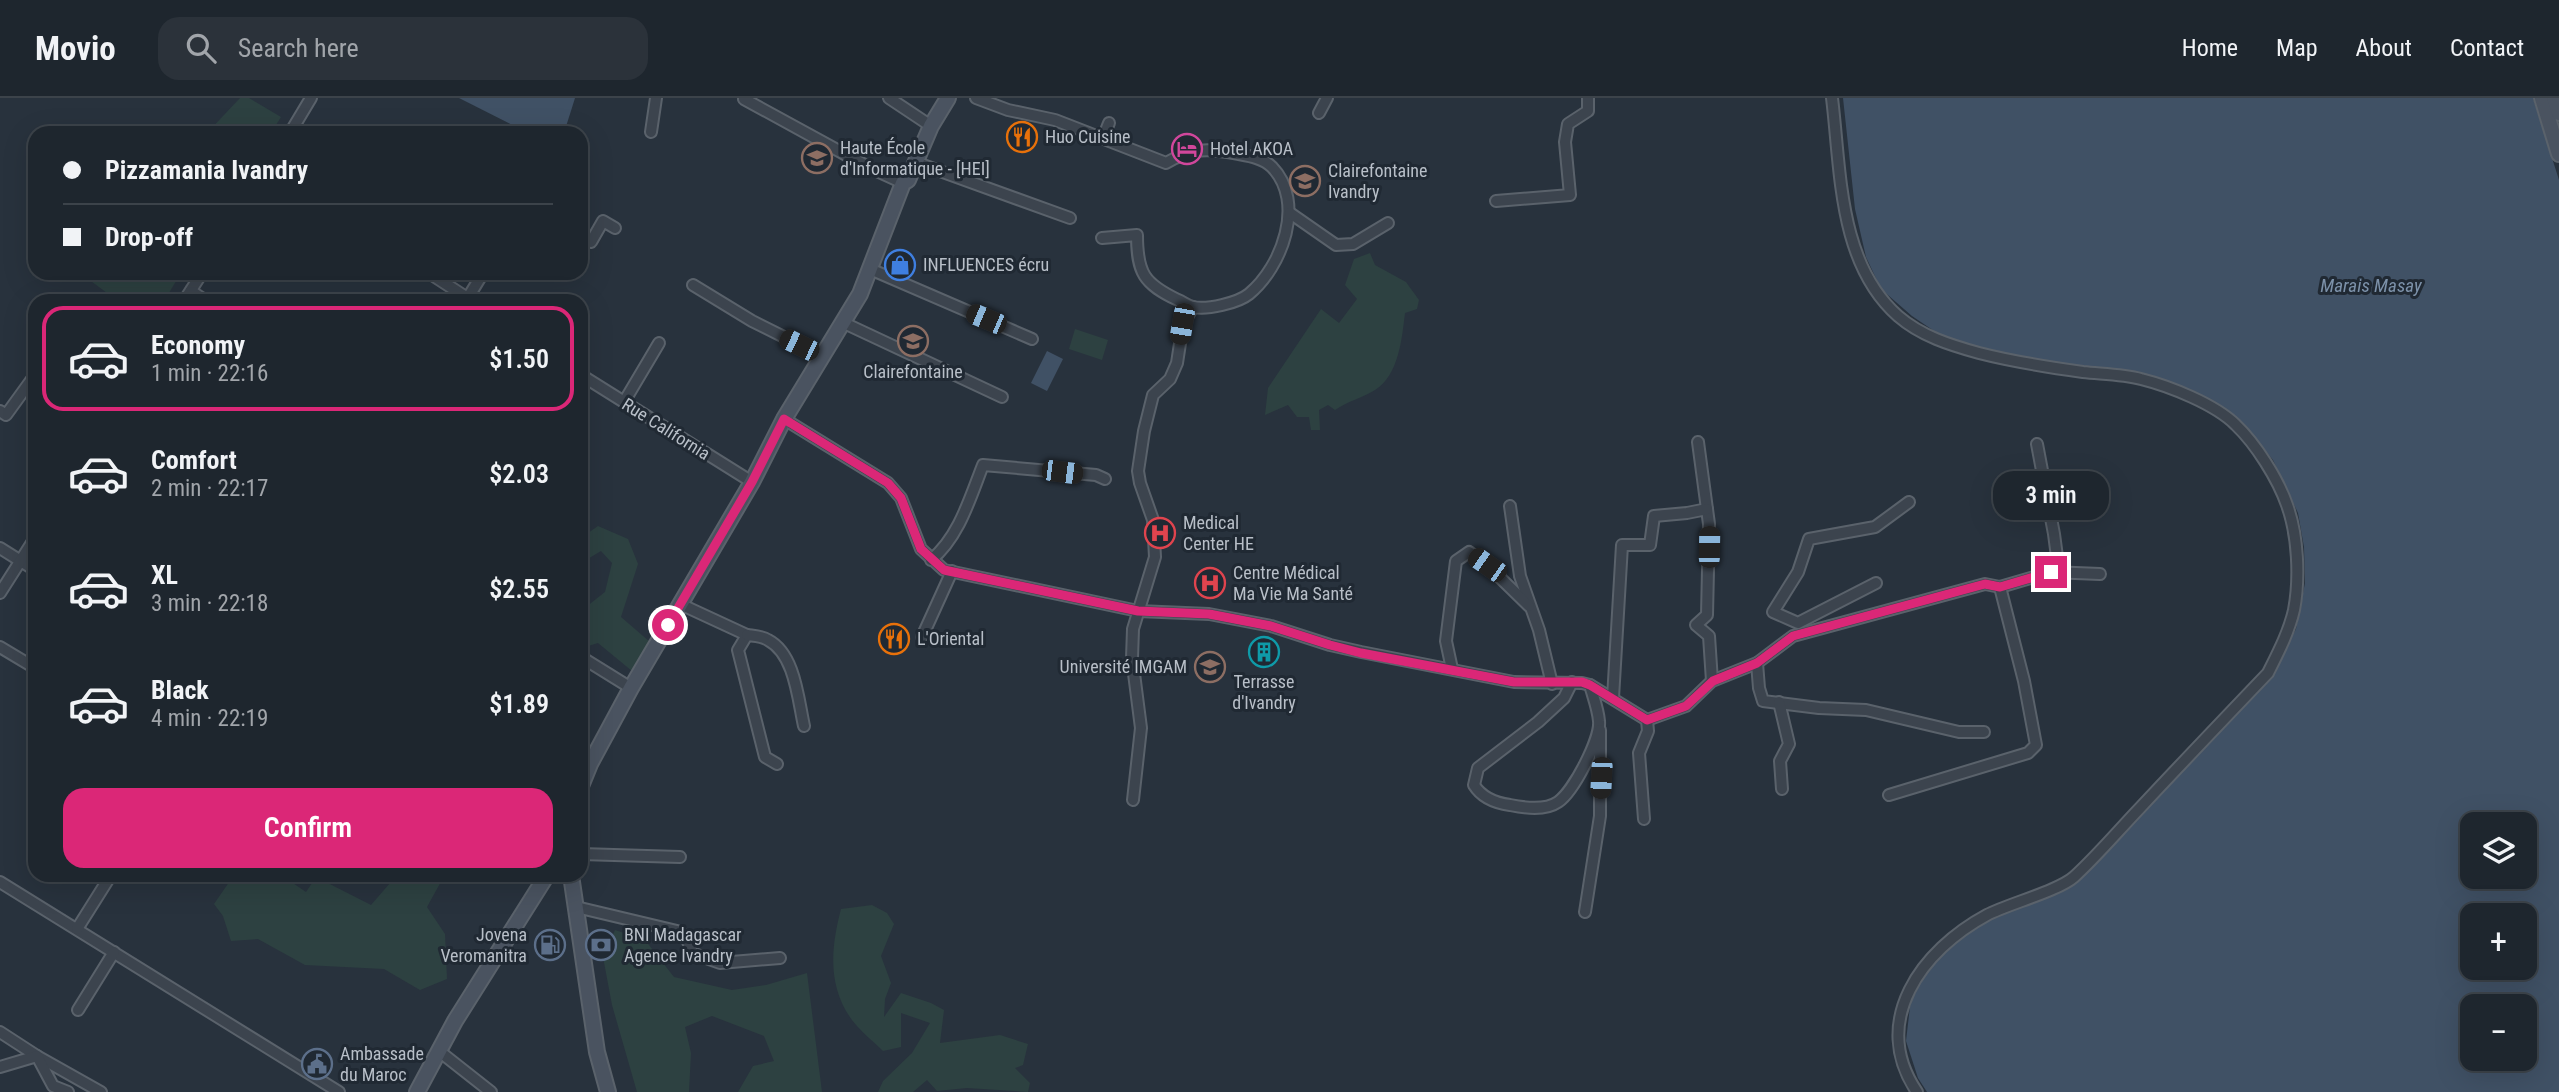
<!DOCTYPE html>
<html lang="en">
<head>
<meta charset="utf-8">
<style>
  :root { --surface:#1e262e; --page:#2b323a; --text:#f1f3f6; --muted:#a1a5aa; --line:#3c434a; --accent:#db2777 }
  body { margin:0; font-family:"Roboto Condensed",sans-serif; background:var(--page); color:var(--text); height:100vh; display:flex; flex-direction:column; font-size:26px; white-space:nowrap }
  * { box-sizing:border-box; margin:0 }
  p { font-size:23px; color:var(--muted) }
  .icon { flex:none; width:38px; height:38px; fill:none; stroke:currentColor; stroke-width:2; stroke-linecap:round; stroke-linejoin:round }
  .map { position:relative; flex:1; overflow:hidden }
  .side { position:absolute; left:28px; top:196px; width:560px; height:588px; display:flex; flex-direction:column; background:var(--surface); border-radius:21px; box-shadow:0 7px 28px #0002,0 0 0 2px var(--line) }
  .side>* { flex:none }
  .hud { position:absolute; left:28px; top:28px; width:560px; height:154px; border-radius:21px; box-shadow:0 7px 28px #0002,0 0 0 2px var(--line); display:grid; align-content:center; height:154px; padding:0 35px; background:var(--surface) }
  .tools { position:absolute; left:2460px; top:714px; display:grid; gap:14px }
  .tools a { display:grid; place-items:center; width:77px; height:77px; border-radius:14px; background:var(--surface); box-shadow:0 7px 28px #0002,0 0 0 2px var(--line); font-size:35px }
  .end { position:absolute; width:32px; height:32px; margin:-16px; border:9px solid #db2777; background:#fff; box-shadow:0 0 0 4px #fff }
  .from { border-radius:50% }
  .bubble { position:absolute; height:49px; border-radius:21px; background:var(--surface); box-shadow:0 7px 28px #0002,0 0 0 2px var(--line); font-size:23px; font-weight:600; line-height:49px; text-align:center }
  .car { position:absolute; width:21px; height:42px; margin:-21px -10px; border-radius:9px; box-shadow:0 0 5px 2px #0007; background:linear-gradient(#222 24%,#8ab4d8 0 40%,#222 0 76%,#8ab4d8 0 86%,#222 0) }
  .hud b { display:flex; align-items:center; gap:24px; height:66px; font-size:26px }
  .hud b+b { border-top:2px solid var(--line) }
  .hud i { width:18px; height:18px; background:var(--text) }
  ul { padding:12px 0 0; list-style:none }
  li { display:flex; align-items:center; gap:21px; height:105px; margin:0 14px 10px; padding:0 21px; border:4px solid transparent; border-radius:21px }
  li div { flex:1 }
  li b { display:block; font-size:26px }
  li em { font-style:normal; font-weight:600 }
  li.active { border-color:var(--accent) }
  li>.icon { width:63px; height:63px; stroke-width:1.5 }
  .cta { display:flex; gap:14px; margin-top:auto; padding:14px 35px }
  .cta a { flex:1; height:80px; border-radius:21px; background:var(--accent); color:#fff; font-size:28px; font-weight:600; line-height:80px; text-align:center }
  header { display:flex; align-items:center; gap:42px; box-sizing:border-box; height:98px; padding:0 35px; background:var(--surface); border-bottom:2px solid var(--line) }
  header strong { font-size:33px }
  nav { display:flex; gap:38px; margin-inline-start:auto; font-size:24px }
  .search { width:490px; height:63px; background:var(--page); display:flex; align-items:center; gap:18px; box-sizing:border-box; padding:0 24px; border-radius:21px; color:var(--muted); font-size:26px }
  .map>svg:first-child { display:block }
  .green { fill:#2d4141 }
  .water { fill:#405165; fill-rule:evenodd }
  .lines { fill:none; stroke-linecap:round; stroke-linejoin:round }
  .street-casing { stroke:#5a626b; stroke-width:14 }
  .secondary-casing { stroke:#5a626b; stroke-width:18 }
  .street { stroke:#3c444e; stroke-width:10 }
  .secondary { stroke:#4a5360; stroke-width:14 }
  .route { stroke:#db2777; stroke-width:9 }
  .labels { text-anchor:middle; stroke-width:6; stroke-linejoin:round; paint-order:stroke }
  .poi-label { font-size:18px; fill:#b8bfc8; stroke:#202933; text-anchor:start }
  .street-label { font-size:18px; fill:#b8bfc8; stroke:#202933 }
  .water-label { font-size:19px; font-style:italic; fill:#7c91a9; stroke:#202933 }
</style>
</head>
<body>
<header>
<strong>Movio</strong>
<div class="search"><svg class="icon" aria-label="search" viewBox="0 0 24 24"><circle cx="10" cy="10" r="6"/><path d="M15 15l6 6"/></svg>Search here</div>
<nav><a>Home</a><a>Map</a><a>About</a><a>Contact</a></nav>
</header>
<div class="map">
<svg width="2559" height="994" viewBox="0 0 2559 994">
  <rect width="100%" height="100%" fill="#28323d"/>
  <g class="green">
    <polygon points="240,0 249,0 281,19 271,35 207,35"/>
    <path d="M1370 155 1375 167 1406 184 1419 202 1417 211 1405 215C1402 240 1399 277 1375 292 1362 300 1348 303 1335 312L1328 307 1319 312 1320 332H1311L1309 319H1297L1288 307 1265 317 1268 290 1321 211 1339 225 1357 201 1345 187 1354 161Z"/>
    <polygon points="80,175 181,175 164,203 118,203"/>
    <polygon points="1075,231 1108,242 1102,262 1069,251"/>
    <polygon points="598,428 628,441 638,466 621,519 650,544 632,573 598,545 585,549 581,546 581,506 586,509 605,494 612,465 601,453 581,465 581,440"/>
    <polygon points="234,777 281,777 306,794 316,779 371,807 397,777 439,777 443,780 427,809 445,836 447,881 420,892 384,871 305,867 258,841 231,843 223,818 214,806"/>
    <path d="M872 807 887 815 894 826 881 858 891 885 885 901 884 919 901 895 931 905 944 912 940 945 1000 937 1028 946 1023 967 1015 970 1030 985 1028 994 967 990 937 993 927 982 913 994H878L883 983 912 955 930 925 901 915V949L883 953C873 943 860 933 852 922 827 888 831 849 841 811Z"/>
    <polygon points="615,832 645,842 674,879 732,892 766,887 807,875 822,994 738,994 753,968 774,963 764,938 712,918 685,929 691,955 689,994 637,994 612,907 603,859"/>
  </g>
  <g class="water">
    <polygon points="459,0 575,0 564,35 528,35"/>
    <path d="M1843 0H2533L2559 82V994H1927L1918 980 1906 943 1911 900 1933 861 1966 833 1993 818 2057 793 2275 572 2296 531 2305 485 2304 449 2298 415 2273 362 2241 324 2221 310 2143 278 2029 263 1946 241 1912 218 1881 191 1866 159 1855 111ZM2473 726H2525V779H2473ZM2473 817H2525V870H2473ZM2473 908H2525V961H2473Z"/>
    <polygon points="1047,253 1063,261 1047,293 1031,285"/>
  </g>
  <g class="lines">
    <g class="street-casing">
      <g id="street">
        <polyline points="889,0 931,28"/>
        <path d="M976 0 1008 12 1055 22 1166 65C1192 50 1208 50 1238 56 1249 58 1263 60 1272 69 1306 104 1282 169 1249 196 1238 205 1207 212 1193 209 1188 208 1183 204 1178 202 1144 186 1137 175 1137 137L1102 140"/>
        <path d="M1832 0C1841 73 1838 165 1898 218 1921 238 1950 247 1979 255 2014 264 2047 269 2083 274 2102 276 2123 276 2141 281 2169 288 2215 306 2236 327 2256 346 2278 381 2287 407 2298 437 2300 480 2294 512 2289 534 2278 555 2268 575 2225 620 2182 665 2140 710 2118 733 2097 758 2074 779 2058 793 2008 806 1987 817 1922 852 1869 923 1917 994"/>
        <polyline points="744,1 870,70 903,85"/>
        <polyline points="1319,15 1327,0"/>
        <polyline points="651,34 656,0"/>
        <polyline points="290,35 311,0"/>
        <polyline points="1103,40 1109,25"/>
        <polyline points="915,64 1070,120"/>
        <polyline points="1496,103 1570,97 1565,44 1568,26 1588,13 1588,0"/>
        <polyline points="1290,115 1336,147 1353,146 1388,125"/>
        <polyline points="581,138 591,144 603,123 615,130"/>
        <polyline points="870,171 1032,241"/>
        <polyline points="429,175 472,203"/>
        <polyline points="693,187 752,223 822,258"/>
        <polyline points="191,193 206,203"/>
        <polyline points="184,203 202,175"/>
        <polyline points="466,203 483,175"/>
        <polyline points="844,225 1002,299"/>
        <polyline points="581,277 752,384"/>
        <polyline points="624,304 659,245"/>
        <polyline points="0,313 6,317 35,277"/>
        <polyline points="784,321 888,385 901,400 921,451 944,472 1138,513 1209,516 1271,528 1330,547 1361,554 1514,584 1582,585 1590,587 1647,622 1686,608 1712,583 1757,565 1793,538 1985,486 2000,489 2051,474 2100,476"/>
        <polyline points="1698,344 1709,426 1707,517 1696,527 1709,538 1712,583"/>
        <polyline points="2037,346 2054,436 2059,474"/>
        <polyline points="1510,408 1520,478 1539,532 1552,586"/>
        <polyline points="0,450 35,472"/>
        <path d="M931 462C959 439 970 400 983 367L1096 377 1105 381"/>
        <polyline points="1876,485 1798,525 1773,514 1798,474 1809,441 1875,429 1909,404"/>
        <polyline points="0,495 35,440"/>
        <polyline points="680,506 747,537 738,552 765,659 777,666"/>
        <path d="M747 537C754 538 762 538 768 542 795 556 798 601 804 628"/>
        <polyline points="922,539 952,473"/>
        <polyline points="0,549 35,570"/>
        <polyline points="581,559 631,590"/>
        <polyline points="1757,565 1759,590 1763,603 1819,610 1866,612 1959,634 1984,634"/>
        <polyline points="1452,571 1446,543 1456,463 1469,454 1487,467 1529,508"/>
        <path d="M1572 584 1564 600 1538 624 1478 670 1474 687C1482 700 1495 705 1510 707 1525 710 1545 713 1558 704 1573 694 1601 641 1599 623 1598 611 1593 598 1590 587"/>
        <polyline points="1613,600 1622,447 1650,447 1654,418 1687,415 1707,411"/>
        <polyline points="1779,604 1789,646 1780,663 1782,691"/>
        <polyline points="1889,697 2028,655 2036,647 2024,583 2000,489"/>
        <polyline points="1133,702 1141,630 1132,560 1133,531 1155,459 1153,422 1140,385 1138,373 1144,333 1153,297 1170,281 1177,265 1183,226 1193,209"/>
        <polyline points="1644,721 1639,655 1648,633 1647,622"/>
        <polyline points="581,756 680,759"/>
        <polyline points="0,784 339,994"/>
        <polyline points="576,809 677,833 686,838 692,855 720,865 780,860"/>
        <polyline points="1585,814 1600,718 1600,632"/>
        <polyline points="77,831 111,777"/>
        <polyline points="78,912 114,854"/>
        <polyline points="0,934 37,958 101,994"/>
        <polyline points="439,953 491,994"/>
        <polyline points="0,969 37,958 53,988 68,994"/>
      </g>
    </g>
    <g class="secondary-casing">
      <g id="secondary">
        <polyline points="2542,0 2559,56"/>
        <polyline points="2554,0 2559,15"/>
        <polyline points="581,688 590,666 631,590 752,384 784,321 860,196 903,85 908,82 931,28 948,0"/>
        <polyline points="571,777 597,954 608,994"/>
        <polyline points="417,994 455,923 547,777"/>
      </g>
    </g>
    <use href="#street" class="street"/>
    <use href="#secondary" class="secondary"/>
  </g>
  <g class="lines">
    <polyline class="route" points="668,527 752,384 784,321 888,385 901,400 921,451 944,472 1138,513 1209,516 1271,528 1330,547 1361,555 1514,584 1582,584 1590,587 1647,622 1686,608 1713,583 1757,565 1793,538 1985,486 2000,489 2051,474"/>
  </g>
  <defs>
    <g id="restaurant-ring" transform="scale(1.575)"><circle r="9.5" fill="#202933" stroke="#e8710a" stroke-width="1.5"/><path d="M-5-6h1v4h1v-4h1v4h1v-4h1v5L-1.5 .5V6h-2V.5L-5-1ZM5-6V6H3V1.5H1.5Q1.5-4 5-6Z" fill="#e8710a"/></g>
    <g id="hotel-ring" transform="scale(1.575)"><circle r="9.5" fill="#202933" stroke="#d1479c" stroke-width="1.5"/><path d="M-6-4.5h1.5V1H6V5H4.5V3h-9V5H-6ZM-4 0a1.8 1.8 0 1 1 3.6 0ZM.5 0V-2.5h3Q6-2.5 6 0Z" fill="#d1479c"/></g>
    <g id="school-ring" transform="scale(1.575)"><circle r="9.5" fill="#202933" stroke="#8d6e63" stroke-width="1.5"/><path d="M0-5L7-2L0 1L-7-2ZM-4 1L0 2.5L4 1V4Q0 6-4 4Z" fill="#8d6e63"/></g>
    <g id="shop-ring" transform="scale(1.575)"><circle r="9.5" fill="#202933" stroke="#3f7fe0" stroke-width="1.5"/><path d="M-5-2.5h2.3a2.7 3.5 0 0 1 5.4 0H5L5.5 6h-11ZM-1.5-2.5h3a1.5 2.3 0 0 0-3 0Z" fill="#3f7fe0"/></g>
    <g id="hospital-ring" transform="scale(1.575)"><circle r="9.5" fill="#202933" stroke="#e0444e" stroke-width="1.5"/><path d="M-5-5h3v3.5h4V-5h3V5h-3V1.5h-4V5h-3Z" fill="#e0444e"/></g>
    <g id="building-ring" transform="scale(1.575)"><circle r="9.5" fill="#202933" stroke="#0f9aa8" stroke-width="1.5"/><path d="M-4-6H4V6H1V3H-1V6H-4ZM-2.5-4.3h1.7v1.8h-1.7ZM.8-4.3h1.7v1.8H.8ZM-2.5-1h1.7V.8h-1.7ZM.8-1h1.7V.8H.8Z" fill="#0f9aa8"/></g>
    <g id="university-ring" transform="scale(1.575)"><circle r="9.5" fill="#202933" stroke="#8d6e63" stroke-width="1.5"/><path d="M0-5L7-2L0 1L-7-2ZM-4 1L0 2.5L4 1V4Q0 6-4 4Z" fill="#8d6e63"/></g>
    <g id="fuel-ring" transform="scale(1.575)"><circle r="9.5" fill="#202933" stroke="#5c6f8a" stroke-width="1.5"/><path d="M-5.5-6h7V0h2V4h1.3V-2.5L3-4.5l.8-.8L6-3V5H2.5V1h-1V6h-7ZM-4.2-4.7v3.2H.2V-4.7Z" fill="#5c6f8a"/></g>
    <g id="bank-ring" transform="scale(1.575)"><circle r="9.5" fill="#202933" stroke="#5c6f8a" stroke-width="1.5"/><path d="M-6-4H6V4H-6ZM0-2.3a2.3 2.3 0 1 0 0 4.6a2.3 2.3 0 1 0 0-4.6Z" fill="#5c6f8a"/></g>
    <g id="civic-ring" transform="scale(1.575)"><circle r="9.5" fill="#202933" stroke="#5c6f8a" stroke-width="1.5"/><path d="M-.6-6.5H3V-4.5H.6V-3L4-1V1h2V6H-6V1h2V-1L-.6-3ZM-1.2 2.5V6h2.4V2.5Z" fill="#5c6f8a"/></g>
  </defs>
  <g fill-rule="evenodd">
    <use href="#restaurant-ring" x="1022" y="39"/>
    <use href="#hotel-ring" x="1187" y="51"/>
    <use href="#school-ring" x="817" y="60"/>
    <use href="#school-ring" x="1305" y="83"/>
    <use href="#shop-ring" x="900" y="167"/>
    <use href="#school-ring" x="913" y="243"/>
    <use href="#hospital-ring" x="1160" y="435"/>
    <use href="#hospital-ring" x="1210" y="485"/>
    <use href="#restaurant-ring" x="894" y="541"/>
    <use href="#building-ring" x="1264" y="554"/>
    <use href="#university-ring" x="1210" y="569"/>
    <use href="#fuel-ring" x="550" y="847"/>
    <use href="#bank-ring" x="601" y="847"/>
    <use href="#civic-ring" x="317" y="966"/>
  </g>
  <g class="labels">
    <g class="poi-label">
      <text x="1045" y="45">Huo Cuisine</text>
      <text x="840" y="56">Haute École<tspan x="840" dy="21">d'Informatique - [HEI]</tspan></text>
      <text x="1210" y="57">Hotel AKOA</text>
      <text x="1328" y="79">Clairefontaine<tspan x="1328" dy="21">Ivandry</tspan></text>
      <text x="923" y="173">INFLUENCES écru</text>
      <text x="913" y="280" text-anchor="middle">Clairefontaine</text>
      <text x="1183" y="431">Medical<tspan x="1183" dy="21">Center HE</tspan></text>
      <text x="1233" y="481">Centre Médical<tspan x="1233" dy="21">Ma Vie Ma Santé</tspan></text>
      <text x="917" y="547">L'Oriental</text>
      <text x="1187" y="575" text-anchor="end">Université IMGAM</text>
      <text x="1264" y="590" text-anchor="middle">Terrasse<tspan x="1264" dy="21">d'Ivandry</tspan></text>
      <text x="527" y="843" text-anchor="end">Jovena<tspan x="527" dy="21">Veromanitra</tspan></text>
      <text x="624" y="843">BNI Madagascar<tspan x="624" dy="21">Agence Ivandry</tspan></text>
      <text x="340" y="962">Ambassade<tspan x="340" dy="21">du Maroc</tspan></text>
    </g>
    <g class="street-label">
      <text transform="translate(666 331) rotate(32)" y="6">Rue California</text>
    </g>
    <g class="water-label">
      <text x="2371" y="194">Marais Masay</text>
    </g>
  </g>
</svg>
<div class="tools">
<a><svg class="icon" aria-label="layers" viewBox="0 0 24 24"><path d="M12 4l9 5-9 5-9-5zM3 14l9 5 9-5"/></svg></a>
<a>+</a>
<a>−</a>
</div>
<i class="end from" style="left:668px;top:527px"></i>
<i class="end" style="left:2051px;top:474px"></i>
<div class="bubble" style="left:1993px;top:373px;width:116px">3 min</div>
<i class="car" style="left:986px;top:221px;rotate:293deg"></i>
<i class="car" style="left:1182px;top:226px;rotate:190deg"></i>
<i class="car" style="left:799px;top:247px;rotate:296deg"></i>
<i class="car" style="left:1062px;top:374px;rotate:97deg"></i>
<i class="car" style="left:1709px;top:449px;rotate:1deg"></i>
<i class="car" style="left:1487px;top:467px;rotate:305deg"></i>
<i class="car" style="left:1601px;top:680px;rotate:183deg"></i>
<div class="hud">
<b><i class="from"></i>Pizzamania Ivandry</b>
<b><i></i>Drop-off</b>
</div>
<section class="side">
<ul>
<li class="active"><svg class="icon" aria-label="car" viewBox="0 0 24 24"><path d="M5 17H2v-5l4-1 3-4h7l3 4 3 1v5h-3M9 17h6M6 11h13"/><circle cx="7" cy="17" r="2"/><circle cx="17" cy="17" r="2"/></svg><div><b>Economy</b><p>1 min · 22:16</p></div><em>$1.50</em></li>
<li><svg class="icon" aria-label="car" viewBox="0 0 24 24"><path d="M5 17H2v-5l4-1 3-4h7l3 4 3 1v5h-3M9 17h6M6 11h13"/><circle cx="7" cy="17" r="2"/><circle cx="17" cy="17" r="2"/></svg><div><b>Comfort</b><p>2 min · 22:17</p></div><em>$2.03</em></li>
<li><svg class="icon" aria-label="car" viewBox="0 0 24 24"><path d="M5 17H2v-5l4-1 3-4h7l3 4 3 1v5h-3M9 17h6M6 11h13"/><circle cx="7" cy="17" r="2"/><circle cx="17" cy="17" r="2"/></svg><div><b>XL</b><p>3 min · 22:18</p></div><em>$2.55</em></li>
<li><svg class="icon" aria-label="car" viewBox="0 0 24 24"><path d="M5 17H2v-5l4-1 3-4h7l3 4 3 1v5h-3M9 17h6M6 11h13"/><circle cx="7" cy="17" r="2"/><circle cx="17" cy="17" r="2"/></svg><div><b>Black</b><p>4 min · 22:19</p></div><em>$1.89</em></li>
</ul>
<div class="cta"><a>Confirm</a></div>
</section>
</div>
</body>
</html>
